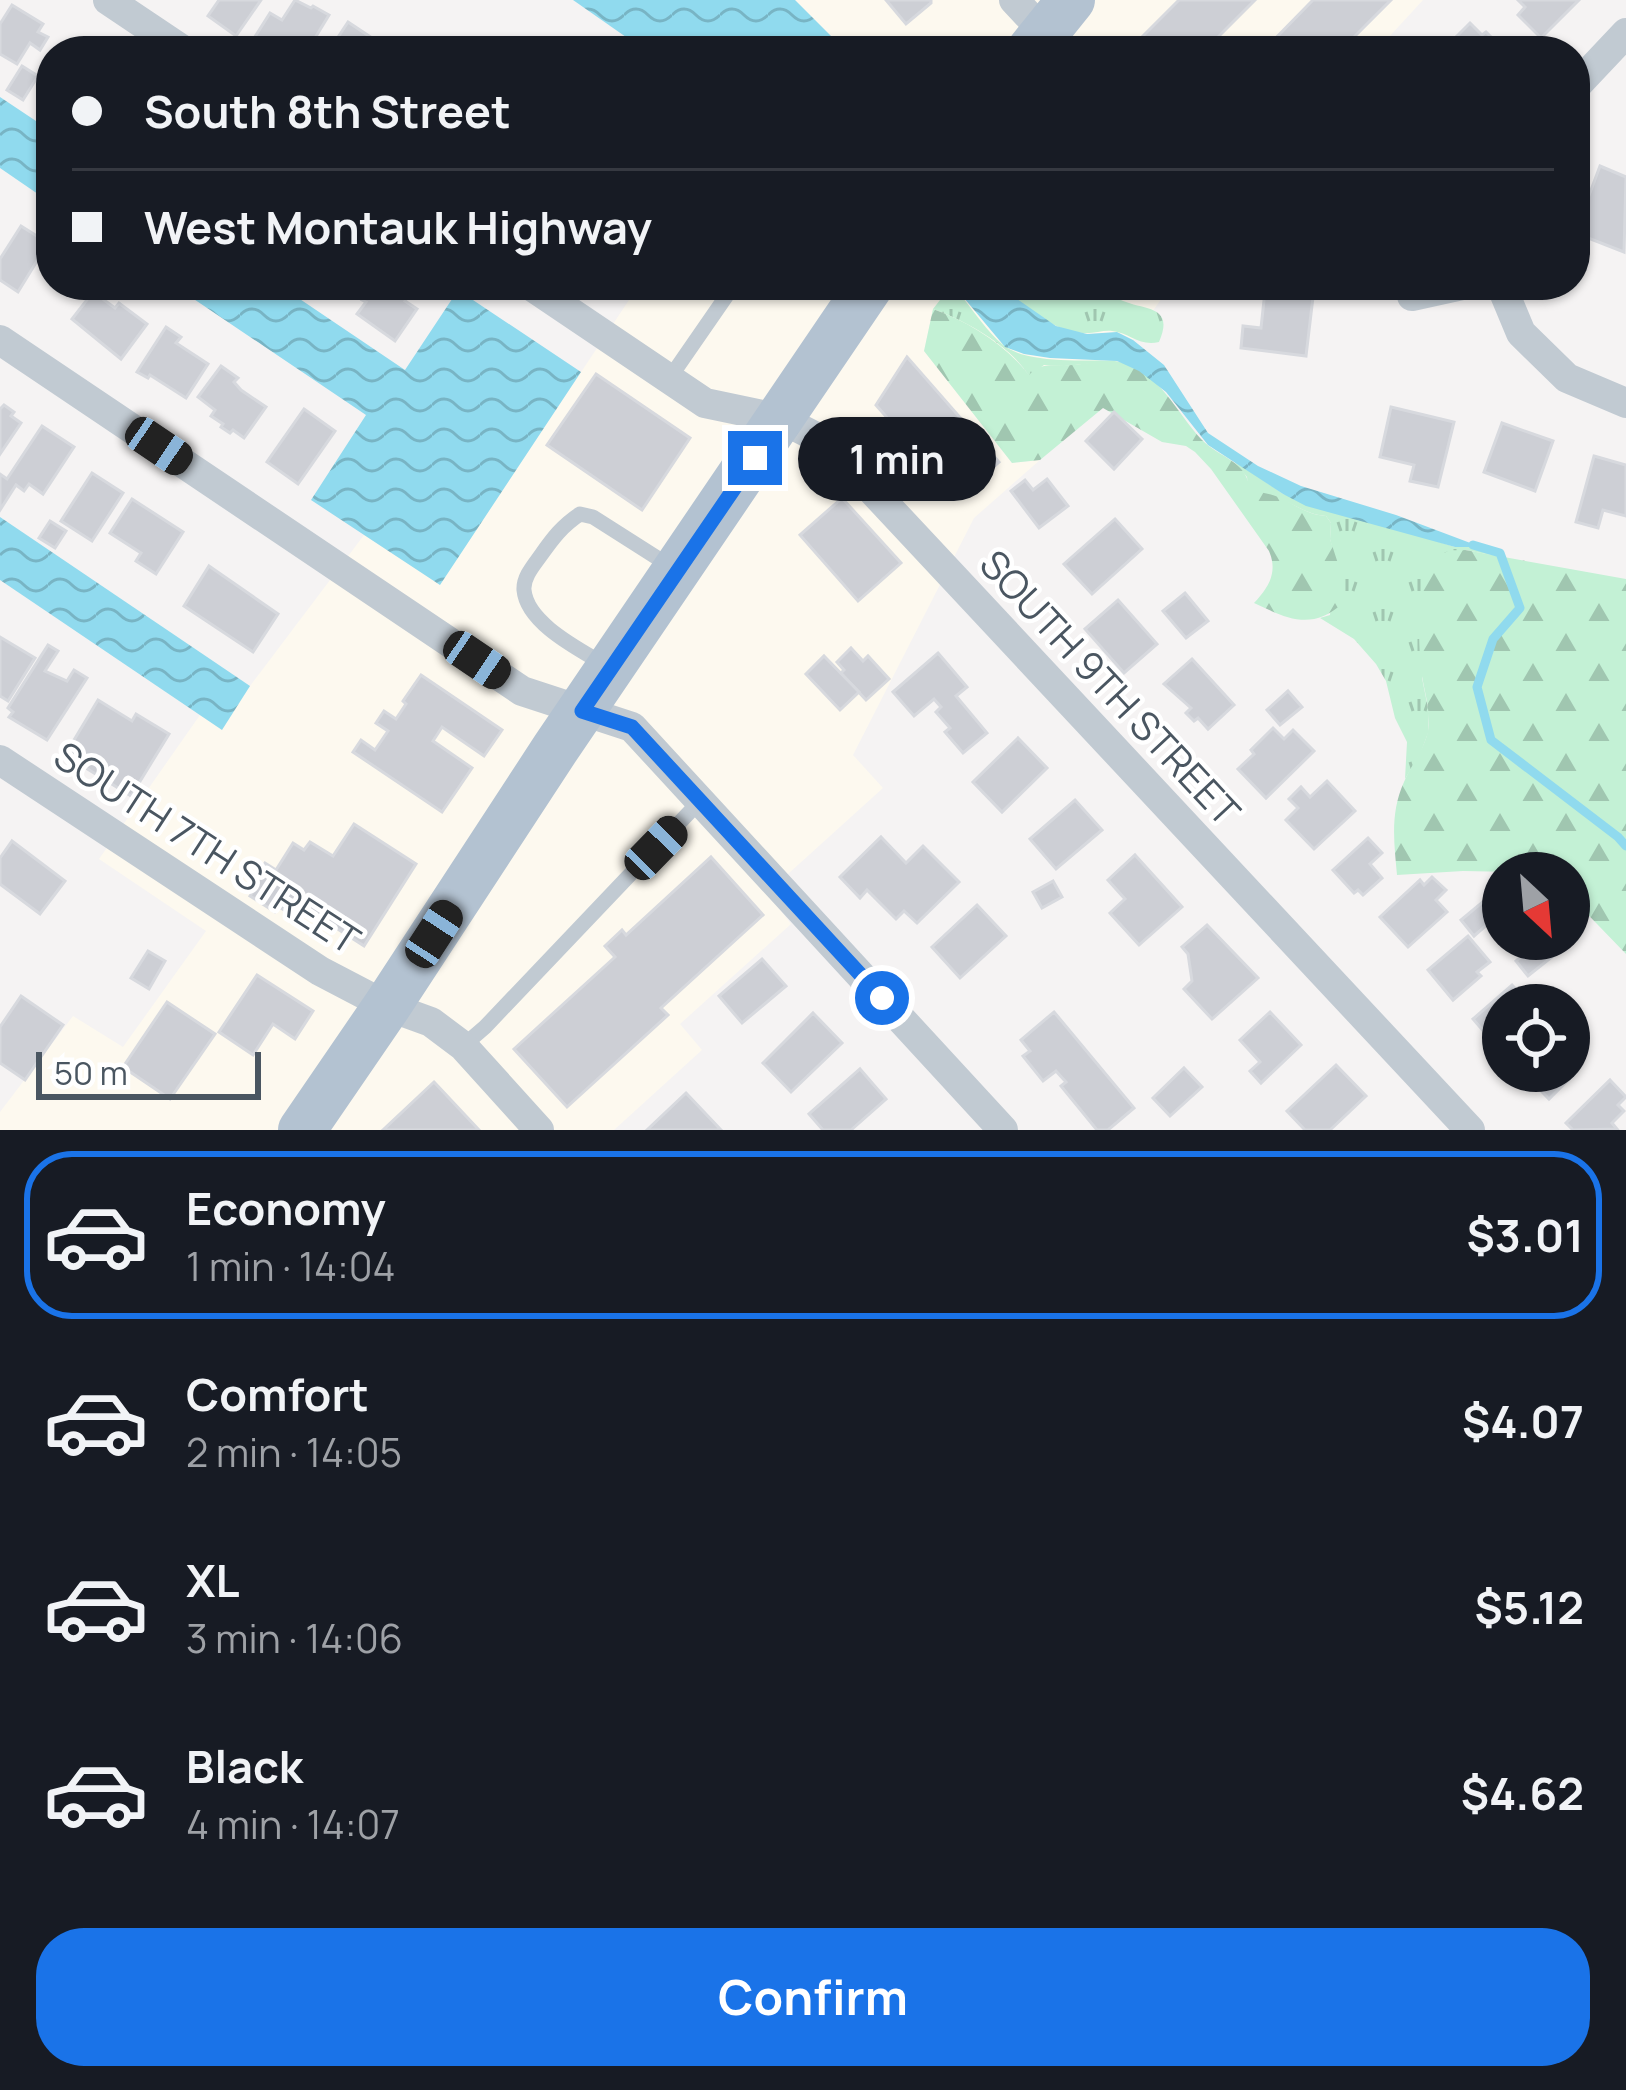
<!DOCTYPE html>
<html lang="en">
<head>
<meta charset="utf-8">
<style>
  :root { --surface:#171b24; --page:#242831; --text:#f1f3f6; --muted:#9ea1a6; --line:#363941; --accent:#1a73e8 }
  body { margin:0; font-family:Manrope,sans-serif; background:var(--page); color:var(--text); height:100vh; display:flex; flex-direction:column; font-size:45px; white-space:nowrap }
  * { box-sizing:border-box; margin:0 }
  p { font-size:39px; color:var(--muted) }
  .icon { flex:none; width:66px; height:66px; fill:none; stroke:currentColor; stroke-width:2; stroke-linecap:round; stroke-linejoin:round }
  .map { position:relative; height:1130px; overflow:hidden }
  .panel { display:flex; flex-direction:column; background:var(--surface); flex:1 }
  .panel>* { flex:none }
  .banner { position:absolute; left:36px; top:36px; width:1554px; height:264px; border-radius:48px; box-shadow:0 3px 9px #0004; display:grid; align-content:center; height:264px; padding:0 36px; background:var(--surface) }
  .needle { width:78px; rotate:154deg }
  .controls { position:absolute; left:1482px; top:852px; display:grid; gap:24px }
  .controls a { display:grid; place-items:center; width:108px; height:108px; border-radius:50%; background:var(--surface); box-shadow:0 3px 9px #0004; font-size:60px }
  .scale { position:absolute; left:36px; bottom:30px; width:225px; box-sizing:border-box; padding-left:12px; border:6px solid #4a5661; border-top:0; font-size:33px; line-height:42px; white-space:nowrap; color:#4a5661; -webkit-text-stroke:9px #fff; paint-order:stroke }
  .end { position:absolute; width:54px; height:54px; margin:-27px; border:15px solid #1a73e8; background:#fff; box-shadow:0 0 0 6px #fff }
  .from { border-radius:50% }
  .bubble { position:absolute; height:84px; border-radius:42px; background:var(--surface); box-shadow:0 3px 9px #0004; font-size:39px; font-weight:700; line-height:84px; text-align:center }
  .car { position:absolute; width:36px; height:72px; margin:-36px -18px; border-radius:15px; box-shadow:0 0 9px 3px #0007; background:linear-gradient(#222 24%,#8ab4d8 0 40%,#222 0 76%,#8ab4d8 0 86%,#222 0) }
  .banner b { display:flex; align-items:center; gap:42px; height:114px; font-size:45px }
  .banner b+b { border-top:3px solid var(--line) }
  .banner i { width:30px; height:30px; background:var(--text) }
  ul { padding:21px 0 0; list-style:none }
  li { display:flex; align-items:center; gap:36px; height:168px; margin:0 24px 18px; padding:0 12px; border:6px solid transparent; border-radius:48px }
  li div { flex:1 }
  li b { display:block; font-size:45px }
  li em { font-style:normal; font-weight:700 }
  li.on { border-color:var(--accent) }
  li>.icon { width:108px; height:108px; stroke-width:1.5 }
  .cta { display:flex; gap:24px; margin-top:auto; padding:24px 36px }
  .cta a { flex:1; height:138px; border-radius:48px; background:var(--accent); color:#fff; font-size:48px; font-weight:700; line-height:138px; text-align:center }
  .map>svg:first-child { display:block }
  .commercial { fill:#fdf9ef }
  .grass { fill:url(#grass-tufts) }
  .forest { fill:url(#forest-firs) }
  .water { fill:url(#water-waves) }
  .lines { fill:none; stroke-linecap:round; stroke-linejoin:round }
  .stream { stroke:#90daee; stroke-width:9 }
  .building { fill:#cdcfd5; stroke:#d7d9de; stroke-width:3 }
  .service { stroke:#c1cad2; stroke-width:15 }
  .minor { stroke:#c1cad2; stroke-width:30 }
  .primary { stroke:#b3c2d1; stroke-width:48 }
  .route { stroke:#1a73e8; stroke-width:15 }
  .labels { text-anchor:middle; stroke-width:9; stroke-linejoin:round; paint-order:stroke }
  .street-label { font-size:39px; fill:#4a5661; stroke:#fff }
</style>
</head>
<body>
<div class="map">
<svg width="1626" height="1130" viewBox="0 0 1626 1130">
  <defs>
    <pattern id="grass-tufts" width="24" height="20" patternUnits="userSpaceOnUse" patternTransform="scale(3)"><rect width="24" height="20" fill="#c3f1d5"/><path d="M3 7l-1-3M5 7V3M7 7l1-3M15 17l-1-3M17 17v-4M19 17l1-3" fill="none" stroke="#a0c6b0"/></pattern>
    <pattern id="forest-firs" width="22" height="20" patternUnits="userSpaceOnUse" patternTransform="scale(3)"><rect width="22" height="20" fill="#c3f1d5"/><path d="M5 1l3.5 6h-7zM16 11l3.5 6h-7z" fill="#a0c6b0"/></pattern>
    <pattern id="water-waves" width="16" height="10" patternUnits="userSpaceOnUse" patternTransform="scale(3)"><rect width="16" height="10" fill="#90daee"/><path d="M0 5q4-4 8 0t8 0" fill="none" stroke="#78b4c4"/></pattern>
  </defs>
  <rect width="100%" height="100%" fill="#f5f3f3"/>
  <g class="commercial">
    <polygon points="795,0 1423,0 1376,51 846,51"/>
    <polygon points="639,285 1171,285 1118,361 1033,371 933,310 924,351 1012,463 1040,460 974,518 853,755 883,788 767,893 791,924 680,1024 702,1050 614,1130 0,1130 0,1112 73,1016 123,1047 206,931 99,859 200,715 222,729 250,686 364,535 440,584"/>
  </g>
  <g class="grass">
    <path d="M997 285H1031L1047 297 1060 285H1104C1106 287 1117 298 1119 299 1141 311 1176 303 1159 342 1140 347 1130 333 1112 331 1103 330 1093 334 1083 333 1051 331 1022 303 997 285Z"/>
    <path d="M963 298C975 313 987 331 1002 344 1026 365 1086 359 1118 361L1064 366 1044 365 1029 376C1010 345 966 321 933 309L940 300Z"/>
    <path d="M1232 459 1283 494 1455 547H1481L1492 555 1465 550 1422 678 1429 713 1428 733 1421 752 1405 779 1407 742 1395 718 1386 681 1376 664 1354 639 1320 618 1330 615 1335 558 1330 539 1331 523 1326 516C1298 514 1281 491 1249 493L1247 477Z"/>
  </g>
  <g class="forest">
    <path d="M933 309C969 322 1005 344 1029 375 1042 361 1055 367 1073 365 1087 364 1106 358 1120 362 1160 372 1176 412 1201 439 1220 459 1248 460 1250 492 1286 491 1296 514 1326 516L1331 523 1330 539 1344 582 1343 603C1312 631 1288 619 1254 603 1269 587 1278 572 1269 551L1211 469 1195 452 1186 446 1162 442 1103 408 1040 460 1012 463 924 351Z"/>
    <path d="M1465 550 1626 579V954L1569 895V873L1463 871 1397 875C1394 842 1390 813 1404 782 1411 765 1424 750 1428 731 1431 712 1425 694 1422 676 1418 646 1413 567 1446 552 1452 549 1459 551 1465 550Z"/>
  </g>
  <g class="water">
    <polygon points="573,0 795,0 846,51 646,51"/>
    <polygon points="0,97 51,131 51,203 0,168"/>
    <polygon points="173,285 279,285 405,370 458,290 581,372 440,585 311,500 366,415"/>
    <polygon points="936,285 997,285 1056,326 1087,334 1117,332 1133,340 1164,365 1208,433 1258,466 1301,486 1396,515 1481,547 1455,547 1306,506 1283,494 1208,445 1166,392 1139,371 1117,361 1050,358 1024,354 1005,347 964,298 940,300"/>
    <polygon points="0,517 250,686 222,730 0,580"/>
  </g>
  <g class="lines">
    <polyline class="stream" points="1473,545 1500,553 1520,608 1493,639 1477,687 1491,740 1618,837 1626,846"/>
  </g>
  <g class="building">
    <polygon points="219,0 261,0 236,36 208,16"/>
    <polygon points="295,0 311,8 313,6 329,15 307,51 263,51 251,43 270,13 282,20"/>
    <polygon points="886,0 931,0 931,3 906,24"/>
    <polygon points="1179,0 1255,0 1204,51 1148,51 1138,41"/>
    <polygon points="1313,0 1391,0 1340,51 1263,51"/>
    <polygon points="1518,0 1579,0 1541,38 1518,15 1525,7"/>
    <polygon points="12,5 43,24 38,32 48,37 40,50 30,43 17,64 0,54 0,24"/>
    <polygon points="348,22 381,44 376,51 329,51"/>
    <polygon points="1470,23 1482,35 1486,32 1505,51 1459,51 1462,48 1454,39"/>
    <polygon points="22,66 38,76 23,100 7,90"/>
    <polygon points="1600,166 1626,177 1624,252 1575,233"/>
    <polygon points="21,226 48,243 18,292 0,280 0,259"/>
    <polygon points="372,285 416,285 405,301 417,309 395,341 357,314 366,302 362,300"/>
    <polygon points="1265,291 1313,297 1306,356 1241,348 1243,326 1261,328"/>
    <polygon points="93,292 115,308 119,303 147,324 121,359 72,319"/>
    <polygon points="166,327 181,337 176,343 208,364 186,398 150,375 148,378 137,372"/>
    <polygon points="907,357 999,462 958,498 876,405"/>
    <polygon points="221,366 238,378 234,382 241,390 266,407 244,438 233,430 230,433 221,427 223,424 211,416 215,410 198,397"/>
    <polygon points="596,374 690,438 642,510 547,445"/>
    <polygon points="4,405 14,412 11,416 21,423 0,454 0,409"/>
    <polygon points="1391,407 1454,422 1438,487 1410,481 1414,465 1380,457"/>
    <polygon points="304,409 335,431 298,484 267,462"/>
    <polygon points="1114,412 1142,439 1114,469 1086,441"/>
    <polygon points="1502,423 1553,441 1535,491 1484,472"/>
    <polygon points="42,426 74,447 43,494 29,484 24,491 16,485 0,510 0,474 7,479"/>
    <polygon points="1594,456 1626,465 1626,516 1603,510 1598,528 1576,522"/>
    <polygon points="92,473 123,493 92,541 61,521"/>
    <polygon points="1047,479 1068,506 1039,528 1011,491 1025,480 1033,490"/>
    <polygon points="842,498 901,563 858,601 800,535"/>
    <polygon points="132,499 183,532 156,574 136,561 141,553 110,533"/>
    <polygon points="1115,519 1142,549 1092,594 1064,564"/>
    <polygon points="50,521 66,531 55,548 39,538"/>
    <polygon points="209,566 278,614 253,652 184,606"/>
    <polygon points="1185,593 1208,621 1186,638 1163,611"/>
    <polygon points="1118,600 1157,644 1124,673 1085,629"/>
    <polygon points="0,637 35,658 8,701 0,696"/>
    <polygon points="48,645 58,651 45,671 67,681 74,670 87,678 47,740 9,717 13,712 8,708"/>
    <polygon points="851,648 863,661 868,656 889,679 866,700 841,673 844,670 837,662"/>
    <polygon points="938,653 967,687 956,696 987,733 963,753 945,732 950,728 936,712 941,707 934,699 914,716 893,692"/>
    <polygon points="824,656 859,692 840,710 806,674"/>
    <polygon points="1192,659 1234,705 1208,729 1198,718 1194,721 1186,713 1191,708 1164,684"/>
    <polygon points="421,675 502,730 484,756 442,727 433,741 472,768 442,812 353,752 361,740 375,750 388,731 376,723 384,711 396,719 406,704 403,701"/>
    <polygon points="1288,691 1302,707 1280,725 1267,710"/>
    <polygon points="98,700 132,721 136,714 169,734 131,796 65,755"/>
    <polygon points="1273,728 1284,739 1293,730 1314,751 1266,798 1238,769 1254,754 1251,750"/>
    <polygon points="1018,738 1047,768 1002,812 973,782"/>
    <polygon points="1327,781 1355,811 1314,849 1286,820 1298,808 1289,799 1301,787 1310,797"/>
    <polygon points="1075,800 1102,830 1056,869 1030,839"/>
    <polygon points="354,824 416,864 364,946 291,899 284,910 279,907 275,912 250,896 255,888 251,885 265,863 276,870 293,843 304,850 310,842 333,856"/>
    <polygon points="881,837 906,863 923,846 959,882 917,923 904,911 896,919 867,890 860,898 840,877"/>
    <polygon points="1368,838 1382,853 1370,864 1382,878 1363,895 1358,890 1354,893 1333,870"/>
    <polygon points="12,841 65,881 40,914 0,884 0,858"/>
    <polygon points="1135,855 1182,907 1139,945 1110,913 1125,899 1108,880"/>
    <polygon points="711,857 763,915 661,1008 668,1015 567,1107 514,1049 615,957 605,946 622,930 626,935"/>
    <polygon points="1432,877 1446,890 1436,900 1447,912 1408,947 1380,917 1420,880 1424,885"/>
    <polygon points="1053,881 1062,897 1042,908 1033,892"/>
    <polygon points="1485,900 1498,915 1474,936 1461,920"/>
    <polygon points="977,905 1006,936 960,978 932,947"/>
    <polygon points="1207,925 1258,978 1212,1019 1184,989 1192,981 1188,954 1182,947"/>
    <polygon points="1468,936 1490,962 1477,972 1481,976 1453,1000 1428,970"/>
    <polygon points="1542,939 1557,953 1528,976 1516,961"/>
    <polygon points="148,951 165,961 149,989 131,978"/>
    <polygon points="762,959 786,986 742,1023 719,996"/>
    <polygon points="257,975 313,1011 295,1039 273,1024 253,1055 219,1032"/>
    <polygon points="1512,985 1522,996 1519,999 1525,1005 1503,1005 1503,1043 1497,1047 1473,1019"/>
    <polygon points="21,996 63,1025 25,1080 0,1063 0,1027"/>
    <polygon points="167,1002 215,1034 170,1099 123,1067"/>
    <polygon points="1054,1012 1134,1108 1108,1130 1097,1130 1061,1086 1066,1082 1056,1071 1043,1081 1023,1056 1030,1051 1021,1040"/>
    <polygon points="1270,1012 1301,1045 1261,1083 1250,1071 1260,1062 1240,1040"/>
    <polygon points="813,1013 842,1043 791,1092 763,1063"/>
    <polygon points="1569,1022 1585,1038 1569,1054"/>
    <polygon points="1336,1065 1366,1096 1330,1130 1305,1130 1287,1111"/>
    <polygon points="1184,1068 1202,1087 1170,1116 1153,1098"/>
    <polygon points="860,1069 886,1099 851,1130 823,1130 809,1114"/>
    <polygon points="1522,1071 1566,1071 1572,1076 1549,1099"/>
    <polygon points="1610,1080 1626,1097 1618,1105 1624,1111 1612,1123 1617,1129 1573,1130 1566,1123"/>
    <polygon points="434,1082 479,1130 383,1130"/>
    <polygon points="686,1093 721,1130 647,1130"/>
  </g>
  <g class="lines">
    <g class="service">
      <polyline points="669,379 734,285"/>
      <path d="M607 666C581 650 527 624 524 590 523 577 534 565 541 555 553 538 562 526 580 514L593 517 670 566"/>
      <polyline points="463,1046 485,1027 702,799"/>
    </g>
    <g class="minor">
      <polyline points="108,0 184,51"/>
      <polyline points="1014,0 1044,32"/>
      <polyline points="1575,87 1626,33"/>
      <polyline points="530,285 705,403 781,419 828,443 1470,1130"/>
      <polyline points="1501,285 1521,333 1567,378 1626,403"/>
      <polyline points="1412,296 1462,285"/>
      <polyline points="0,340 522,691 632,727 1003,1130"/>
      <polyline points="0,760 320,971 387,1006 431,1022 463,1046 539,1130"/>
    </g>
    <g class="primary">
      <polyline points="1030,51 1071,0"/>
      <polyline points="302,1130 387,1006 555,749 870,285"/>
    </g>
  </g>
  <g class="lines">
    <polyline class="route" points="755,458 582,711 632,727 882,998"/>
  </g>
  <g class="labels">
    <g class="street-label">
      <text transform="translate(1110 688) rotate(47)" y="14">SOUTH 9TH STREET</text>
      <text transform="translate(207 848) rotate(33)" y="14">SOUTH 7TH STREET</text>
    </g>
  </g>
</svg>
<div class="controls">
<a><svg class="needle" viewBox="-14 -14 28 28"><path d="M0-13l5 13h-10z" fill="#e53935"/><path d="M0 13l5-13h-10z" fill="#9ea1a6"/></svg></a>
<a><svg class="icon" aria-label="locate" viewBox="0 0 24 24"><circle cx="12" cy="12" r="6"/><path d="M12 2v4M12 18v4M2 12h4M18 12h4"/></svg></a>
</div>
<div class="scale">50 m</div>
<i class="end from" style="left:882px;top:998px"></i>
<i class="end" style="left:755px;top:458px"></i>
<div class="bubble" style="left:798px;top:417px;width:198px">1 min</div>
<i class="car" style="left:159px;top:446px;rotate:124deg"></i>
<i class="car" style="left:477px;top:660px;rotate:124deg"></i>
<i class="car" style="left:656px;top:848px;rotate:44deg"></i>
<i class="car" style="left:434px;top:934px;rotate:33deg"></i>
<div class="banner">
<b><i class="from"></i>South 8th Street</b>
<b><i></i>West Montauk Highway</b>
</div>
</div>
<section class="panel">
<ul>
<li class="on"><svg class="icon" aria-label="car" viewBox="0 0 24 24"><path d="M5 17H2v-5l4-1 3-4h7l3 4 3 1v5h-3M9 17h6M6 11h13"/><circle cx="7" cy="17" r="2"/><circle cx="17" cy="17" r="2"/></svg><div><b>Economy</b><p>1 min · 14:04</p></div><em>$3.01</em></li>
<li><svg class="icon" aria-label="car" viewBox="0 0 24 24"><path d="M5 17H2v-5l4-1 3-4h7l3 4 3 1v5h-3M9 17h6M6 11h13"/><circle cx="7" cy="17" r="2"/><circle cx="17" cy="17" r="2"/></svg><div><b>Comfort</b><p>2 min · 14:05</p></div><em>$4.07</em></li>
<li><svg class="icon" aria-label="car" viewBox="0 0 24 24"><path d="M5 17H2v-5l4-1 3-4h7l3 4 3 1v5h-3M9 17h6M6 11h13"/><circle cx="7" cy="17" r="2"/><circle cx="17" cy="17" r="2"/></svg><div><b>XL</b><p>3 min · 14:06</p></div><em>$5.12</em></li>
<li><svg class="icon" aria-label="car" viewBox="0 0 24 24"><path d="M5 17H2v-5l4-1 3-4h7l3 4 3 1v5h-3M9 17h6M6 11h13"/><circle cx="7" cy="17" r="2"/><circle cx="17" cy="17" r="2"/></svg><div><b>Black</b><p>4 min · 14:07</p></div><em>$4.62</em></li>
</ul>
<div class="cta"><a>Confirm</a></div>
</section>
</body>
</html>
